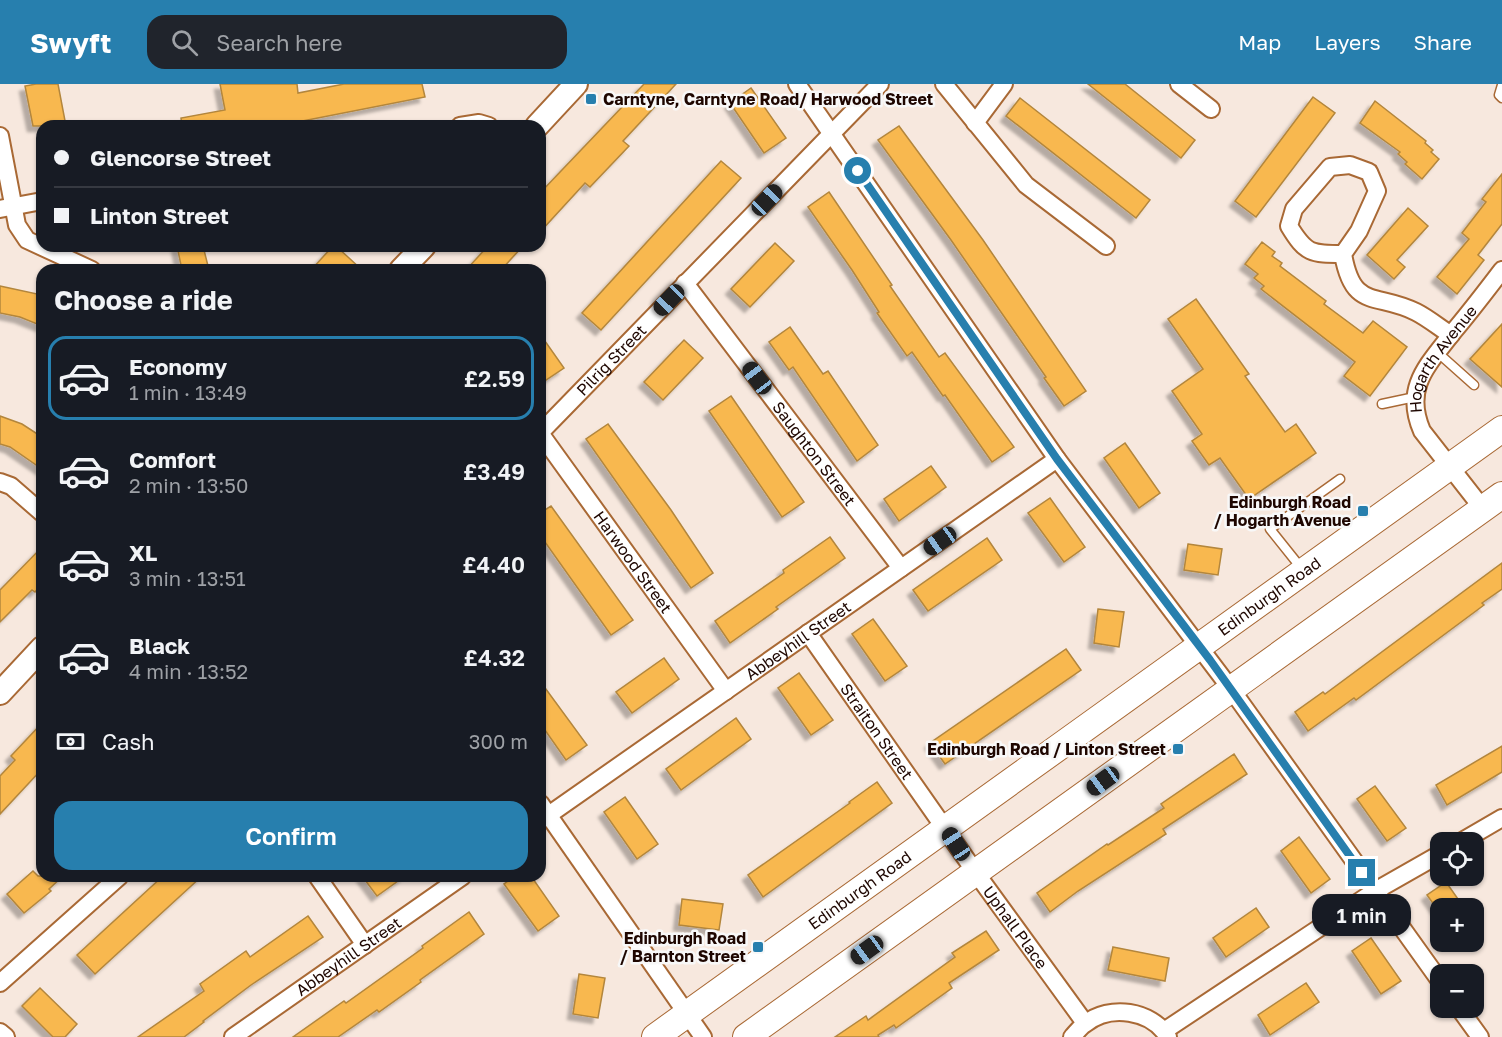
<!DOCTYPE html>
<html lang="en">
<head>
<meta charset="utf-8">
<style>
  :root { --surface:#171b24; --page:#20242c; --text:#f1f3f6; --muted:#9ea1a6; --line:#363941; --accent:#277fae }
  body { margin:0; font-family:"Golos Text",sans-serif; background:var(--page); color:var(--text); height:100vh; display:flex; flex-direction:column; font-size:22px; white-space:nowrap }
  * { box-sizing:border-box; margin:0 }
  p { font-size:20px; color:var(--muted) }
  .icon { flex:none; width:33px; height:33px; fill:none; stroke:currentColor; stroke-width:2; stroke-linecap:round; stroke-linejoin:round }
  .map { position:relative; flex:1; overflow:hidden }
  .drawer { position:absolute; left:36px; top:180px; width:510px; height:618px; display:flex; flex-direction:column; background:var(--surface); border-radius:18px; box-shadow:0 2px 4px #0004 }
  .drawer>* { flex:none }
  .hud { position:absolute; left:36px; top:36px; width:510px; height:132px; border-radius:18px; box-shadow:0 2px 4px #0004; display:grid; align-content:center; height:132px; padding:0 18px; background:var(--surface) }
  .buttons { position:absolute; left:1430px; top:748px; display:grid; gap:12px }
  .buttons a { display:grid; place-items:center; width:54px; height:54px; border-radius:12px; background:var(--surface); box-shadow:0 2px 4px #0004; font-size:30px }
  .end { position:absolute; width:27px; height:27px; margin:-14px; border:8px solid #277fae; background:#fff; box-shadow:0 0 0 3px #fff }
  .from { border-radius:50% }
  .bubble { position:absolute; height:42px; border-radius:18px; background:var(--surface); box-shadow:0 2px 4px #0004; font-size:20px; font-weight:600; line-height:42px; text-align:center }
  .car { position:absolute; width:18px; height:36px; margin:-18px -9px; border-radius:8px; box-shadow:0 0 4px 2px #0007; background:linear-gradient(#222 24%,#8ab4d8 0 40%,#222 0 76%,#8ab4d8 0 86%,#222 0) }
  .hud b { display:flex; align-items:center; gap:21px; height:57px; font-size:22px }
  .hud b+b { border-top:2px solid var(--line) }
  .hud i { width:15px; height:15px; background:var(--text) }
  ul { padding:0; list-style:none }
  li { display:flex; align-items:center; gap:18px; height:84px; margin:0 12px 9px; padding:0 6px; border:3px solid transparent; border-radius:18px }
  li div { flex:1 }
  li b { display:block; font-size:22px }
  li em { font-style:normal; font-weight:600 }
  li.current { border-color:var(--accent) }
  li>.icon { width:54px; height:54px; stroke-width:1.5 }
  h2 { padding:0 18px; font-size:27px; line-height:72px }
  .pay { display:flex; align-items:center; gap:15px; height:66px; padding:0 18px; font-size:22px }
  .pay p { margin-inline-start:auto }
  .primary-button { display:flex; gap:12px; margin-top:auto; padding:12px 18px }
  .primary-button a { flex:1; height:69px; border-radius:18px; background:var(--accent); color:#fff; font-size:24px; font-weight:600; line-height:69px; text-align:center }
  header { display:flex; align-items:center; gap:36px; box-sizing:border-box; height:84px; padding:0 30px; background:var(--accent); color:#fff }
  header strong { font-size:28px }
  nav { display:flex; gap:33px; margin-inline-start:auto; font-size:21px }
  .search { width:420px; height:54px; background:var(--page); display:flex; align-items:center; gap:15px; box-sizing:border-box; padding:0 21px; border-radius:18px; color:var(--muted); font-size:22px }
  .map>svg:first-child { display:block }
  .building { fill:#f8b84f; stroke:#b3863c; stroke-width:1.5; filter:url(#shadow) }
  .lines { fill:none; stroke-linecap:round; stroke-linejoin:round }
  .lane-casing { stroke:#a96935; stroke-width:11 }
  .street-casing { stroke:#a96935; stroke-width:20 }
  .secondary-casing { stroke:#a96935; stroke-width:26 }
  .primary-casing { stroke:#a96935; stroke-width:28 }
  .lane { stroke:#fff; stroke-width:8 }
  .street { stroke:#fff; stroke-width:16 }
  .secondary { stroke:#fff; stroke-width:22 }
  .primary { stroke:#fff; stroke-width:26 }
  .route { stroke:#277fae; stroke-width:8 }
  .poi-dot { fill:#277fae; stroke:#f8f8f8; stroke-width:2 }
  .labels { text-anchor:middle; stroke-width:5; stroke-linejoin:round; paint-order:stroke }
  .poi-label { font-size:16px; font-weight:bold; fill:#1e0600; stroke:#f8f8f8; text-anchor:end }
  .street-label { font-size:16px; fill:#1e0600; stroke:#f8f8f8 }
</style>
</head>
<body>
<header>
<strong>Swyft</strong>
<div class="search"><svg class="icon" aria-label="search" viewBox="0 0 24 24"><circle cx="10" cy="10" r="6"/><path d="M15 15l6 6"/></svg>Search here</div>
<nav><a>Map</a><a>Layers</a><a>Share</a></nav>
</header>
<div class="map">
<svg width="1502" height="953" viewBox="0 0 1502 953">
  <defs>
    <filter id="shadow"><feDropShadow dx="-5.5" dy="5.5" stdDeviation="1.5" flood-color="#0004"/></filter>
  </defs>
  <rect width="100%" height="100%" fill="#f7e8de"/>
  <g class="building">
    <polygon points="36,0 58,0 66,42 33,42 25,2"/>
    <polygon points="220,0 297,0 298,9 344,0 422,0 425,13 277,42 182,42 181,34 225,26"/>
    <polygon points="644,0 676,0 623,57 629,62 590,103 585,99 540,148 540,109"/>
    <polygon points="1088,0 1125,0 1195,56 1181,74"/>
    <polygon points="751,4 786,54 764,69 730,19"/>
    <polygon points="1313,13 1335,29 1256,133 1235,117"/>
    <polygon points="1020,14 1150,116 1136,134 1006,32"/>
    <polygon points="1375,17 1426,57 1425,59 1433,66 1431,68 1439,75 1422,95 1405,80 1407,78 1398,70 1400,68 1360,39"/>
    <polygon points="899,42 983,156 1086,307 1064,322 1044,294 1046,293 951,156 878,56"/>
    <polygon points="721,77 741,94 601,246 582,229"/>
    <polygon points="1502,90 1502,140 1478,171 1484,176 1457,210 1437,193 1469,155 1462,149 1486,118 1482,115"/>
    <polygon points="829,108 892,201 890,202 939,273 945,269 1014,363 992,378 945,311 943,312 912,268 907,272 877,229 879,228 852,186 808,123"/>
    <polygon points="1408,124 1428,142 1397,176 1405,183 1394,195 1367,171"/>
    <polygon points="1262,158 1275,168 1272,172 1282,179 1280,182 1326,217 1324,220 1363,249 1373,237 1407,263 1370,312 1344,292 1355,278 1261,205 1264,202 1254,194 1258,190 1245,180"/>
    <polygon points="775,159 794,177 750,223 731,205"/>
    <polygon points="177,162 203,162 209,186 182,186"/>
    <polygon points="333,162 336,162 362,186 311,186"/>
    <polygon points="488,162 523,162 501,186 466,186"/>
    <polygon points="0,202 42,211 42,242 20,233 0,229"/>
    <polygon points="1196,215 1249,290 1245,292 1285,348 1296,340 1316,369 1249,415 1220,374 1209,381 1192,357 1202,350 1172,307 1203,285 1168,235"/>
    <polygon points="1502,240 1502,303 1470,275"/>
    <polygon points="790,243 823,290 828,287 878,361 857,377 793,283 789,286 769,258"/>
    <polygon points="540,250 564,284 540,300"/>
    <polygon points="684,256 703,274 663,316 644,298"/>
    <polygon points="731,312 804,418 782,433 709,327"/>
    <polygon points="0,332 22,340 42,353 42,385 10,363 0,360"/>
    <polygon points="608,340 671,426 713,489 691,504 586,355"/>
    <polygon points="1125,359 1160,409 1139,424 1104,374"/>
    <polygon points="931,382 946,403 899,437 884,415"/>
    <polygon points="1050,414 1085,463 1064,478 1028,429"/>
    <polygon points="551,422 633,536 611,551 540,451 540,429"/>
    <polygon points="830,453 845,474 776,523 778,525 730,559 715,537 784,489 783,486"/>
    <polygon points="987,454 1002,476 928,527 913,506"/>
    <polygon points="1188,460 1222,465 1218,491 1184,486"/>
    <polygon points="42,463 42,500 35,508 32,506 0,538 0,506"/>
    <polygon points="1502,479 1502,505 1482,519 1484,521 1356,616 1354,614 1308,647 1295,628 1323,608 1325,610"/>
    <polygon points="1098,525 1124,528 1119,563 1094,559"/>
    <polygon points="873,535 907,582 885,597 852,550"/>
    <polygon points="1066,565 1081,586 945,680 930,659"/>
    <polygon points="664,574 679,595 632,629 616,608"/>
    <polygon points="799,589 833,636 811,651 778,604"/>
    <polygon points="540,597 587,661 566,676 540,639"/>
    <polygon points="736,634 751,655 681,706 666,685"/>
    <polygon points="42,639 42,685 0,730 0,692 15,676 11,672"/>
    <polygon points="1502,662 1502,688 1447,721 1436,701"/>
    <polygon points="1234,670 1247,690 1163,745 1166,750 1078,807 1050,828 1037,809 1107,760 1108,761 1164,724 1161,720"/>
    <polygon points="877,698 892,719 763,813 748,791 850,719 849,718"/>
    <polygon points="1375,702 1406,744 1387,757 1357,715"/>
    <polygon points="625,713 658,760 637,775 604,728"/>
    <polygon points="1299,753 1330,795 1311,809 1281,767"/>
    <polygon points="33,787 38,792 63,792 49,805 51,807 24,829 7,810"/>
    <polygon points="163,792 202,792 95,890 77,871"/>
    <polygon points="362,792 405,792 377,812"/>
    <polygon points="515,792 531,792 559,832 538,847 504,800"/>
    <polygon points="1446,798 1465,825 1437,825 1427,811"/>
    <polygon points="682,815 723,820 719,846 679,841"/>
    <polygon points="1256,824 1269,843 1226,873 1213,854"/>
    <polygon points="469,828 484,850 420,896 421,898 379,928 377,926 338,953 293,953 344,917 346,919 423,864 422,862"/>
    <polygon points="308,832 323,853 251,901 203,937 204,938 184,953 138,953 204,907 200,900 246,867 250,873"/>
    <polygon points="986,847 999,866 949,899 952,904 896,944 894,941 878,951 879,953 835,953 866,932 868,936 955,873 952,869"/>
    <polygon points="1371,854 1401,897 1381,910 1352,867"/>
    <polygon points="1113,863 1169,874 1165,897 1108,886"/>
    <polygon points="579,890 605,894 598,934 573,930"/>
    <polygon points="1306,899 1319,918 1270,951 1258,931"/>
    <polygon points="40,904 77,940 65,953 53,953 22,922"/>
  </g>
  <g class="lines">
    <g class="lane-casing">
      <g id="lane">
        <polyline points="1502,1 1499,11 1502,14"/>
        <polyline points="1437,268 1474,301"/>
        <polyline points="1382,320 1415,313"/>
        <polyline points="1302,485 1270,445 1340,395"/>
      </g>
    </g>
    <g class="street-casing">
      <g id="street">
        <polyline points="797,0 1057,375 1231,605 1440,897"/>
        <polyline points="944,0 1026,101 1106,162"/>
        <polyline points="1179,0 1211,25"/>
        <polyline points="975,39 1004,0"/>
        <polyline points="460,42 479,39 489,42"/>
        <polyline points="0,52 17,141 27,156 92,186"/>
        <polyline points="0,125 42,117"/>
        <path d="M1343 170C1311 170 1306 170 1289 142L1294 125 1330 83 1350 81 1369 88 1377 107 1359 147 1343 170C1353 227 1376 208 1416 228 1428 234 1440 244 1451 251"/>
        <path id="s1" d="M685 199 901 484"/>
        <path id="s2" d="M540 349 880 0"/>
        <path id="s3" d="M540 349 726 607"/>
        <polyline points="0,398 11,402 42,429"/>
        <path id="s4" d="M1483 425 1422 347C1403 303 1428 281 1453 248 1470 228 1486 207 1502 186"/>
        <path id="s5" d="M808 549 976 789 1085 939"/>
        <polyline points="540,719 703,953"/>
        <path id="s6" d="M540 737 1057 375"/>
        <polyline points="1459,759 1502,734"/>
        <polyline points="317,792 365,861"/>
        <polyline points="0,899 120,792"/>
        <polyline points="1459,924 1480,953"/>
        <polyline points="1164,947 1375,807 1440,770"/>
        <polyline points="0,948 6,953"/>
        <path id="s7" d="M233 953 463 792"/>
        <path d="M1072 953C1076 949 1080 943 1085 940 1110 920 1151 926 1168 953"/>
      </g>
    </g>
    <g class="secondary-casing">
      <g id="secondary">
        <polyline points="537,42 576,0"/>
        <polyline points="401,186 424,162"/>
        <polyline points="0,609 42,564"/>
      </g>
    </g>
    <g class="primary-casing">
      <g id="primary">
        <path id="s8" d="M655 953 1502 345"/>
        <polyline points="746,953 1502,411"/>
      </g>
    </g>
    <use href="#lane" class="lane"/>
    <use href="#street" class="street"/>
    <use href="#secondary" class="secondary"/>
    <use href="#primary" class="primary"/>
  </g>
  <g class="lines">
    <polyline class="route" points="858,87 1057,375 1210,576 1362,789"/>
  </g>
  <g class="poi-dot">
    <rect x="585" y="9" width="12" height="12" rx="3"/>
    <rect x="1357" y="421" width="12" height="12" rx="3"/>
    <rect x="1172" y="659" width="12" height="12" rx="3"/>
    <rect x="752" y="857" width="12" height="12" rx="3"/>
  </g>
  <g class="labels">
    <g class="poi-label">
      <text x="603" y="21" text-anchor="start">Carntyne, Carntyne Road/ Harwood Street</text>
      <text x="1351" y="424">Edinburgh Road<tspan x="1351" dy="18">/ Hogarth Avenue</tspan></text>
      <text x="1166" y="671">Edinburgh Road / Linton Street</text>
      <text x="746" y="860">Edinburgh Road<tspan x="746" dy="18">/ Barnton Street</tspan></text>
    </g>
    <g class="street-label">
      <text dy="6" stroke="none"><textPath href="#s2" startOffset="102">Pilrig Street</textPath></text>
      <text dy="6" stroke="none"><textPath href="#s4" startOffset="180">Hogarth Avenue</textPath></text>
      <text dy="6" stroke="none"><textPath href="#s1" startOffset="214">Saughton Street</textPath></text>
      <text dy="6" stroke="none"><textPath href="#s3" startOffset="159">Harwood Street</textPath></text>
      <text dy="6" stroke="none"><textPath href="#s8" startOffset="756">Edinburgh Road</textPath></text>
      <text dy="6" stroke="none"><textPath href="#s6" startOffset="315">Abbeyhill Street</textPath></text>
      <text dy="6" stroke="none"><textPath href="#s5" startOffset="120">Straiton Street</textPath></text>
      <text dy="6" stroke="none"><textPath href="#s8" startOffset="252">Edinburgh Road</textPath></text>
      <text dy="6" stroke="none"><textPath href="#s5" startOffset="360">Uphall Place</textPath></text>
      <text dy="6" stroke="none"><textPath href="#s7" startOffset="141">Abbeyhill Street</textPath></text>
    </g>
  </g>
</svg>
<div class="buttons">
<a><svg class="icon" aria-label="locate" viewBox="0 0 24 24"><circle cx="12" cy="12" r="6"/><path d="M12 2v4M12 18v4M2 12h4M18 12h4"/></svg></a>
<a>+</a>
<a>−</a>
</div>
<i class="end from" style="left:858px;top:87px"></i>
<i class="end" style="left:1362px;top:789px"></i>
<div class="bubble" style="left:1312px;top:810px;width:99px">1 min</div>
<i class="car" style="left:767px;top:116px;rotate:44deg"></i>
<i class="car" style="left:669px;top:216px;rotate:224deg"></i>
<i class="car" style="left:757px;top:294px;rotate:323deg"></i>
<i class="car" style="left:940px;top:457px;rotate:235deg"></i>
<i class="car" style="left:1103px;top:697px;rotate:234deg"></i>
<i class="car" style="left:956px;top:760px;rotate:327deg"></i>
<i class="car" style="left:867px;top:866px;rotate:234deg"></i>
<div class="hud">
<b><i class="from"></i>Glencorse Street</b>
<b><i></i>Linton Street</b>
</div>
<section class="drawer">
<h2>Choose a ride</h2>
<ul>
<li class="current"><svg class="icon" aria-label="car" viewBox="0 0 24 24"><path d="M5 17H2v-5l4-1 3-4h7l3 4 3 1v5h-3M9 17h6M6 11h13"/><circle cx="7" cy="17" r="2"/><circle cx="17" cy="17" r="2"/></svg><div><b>Economy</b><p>1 min · 13:49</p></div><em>£2.59</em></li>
<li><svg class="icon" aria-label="car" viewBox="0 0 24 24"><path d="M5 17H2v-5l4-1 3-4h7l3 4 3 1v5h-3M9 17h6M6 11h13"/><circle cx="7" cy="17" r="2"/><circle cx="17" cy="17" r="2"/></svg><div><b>Comfort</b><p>2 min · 13:50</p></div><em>£3.49</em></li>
<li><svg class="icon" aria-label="car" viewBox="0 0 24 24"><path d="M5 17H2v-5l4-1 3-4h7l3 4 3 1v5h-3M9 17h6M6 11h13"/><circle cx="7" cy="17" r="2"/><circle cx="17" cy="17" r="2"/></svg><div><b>XL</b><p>3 min · 13:51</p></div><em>£4.40</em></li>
<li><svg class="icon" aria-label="car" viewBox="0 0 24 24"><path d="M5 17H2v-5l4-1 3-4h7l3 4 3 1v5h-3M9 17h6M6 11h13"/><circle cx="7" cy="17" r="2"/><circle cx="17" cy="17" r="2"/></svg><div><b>Black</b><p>4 min · 13:52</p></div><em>£4.32</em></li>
</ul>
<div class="pay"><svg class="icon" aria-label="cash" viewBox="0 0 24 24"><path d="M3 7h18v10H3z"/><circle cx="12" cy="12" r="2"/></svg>Cash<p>300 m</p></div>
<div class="primary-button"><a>Confirm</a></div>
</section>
</div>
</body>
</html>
